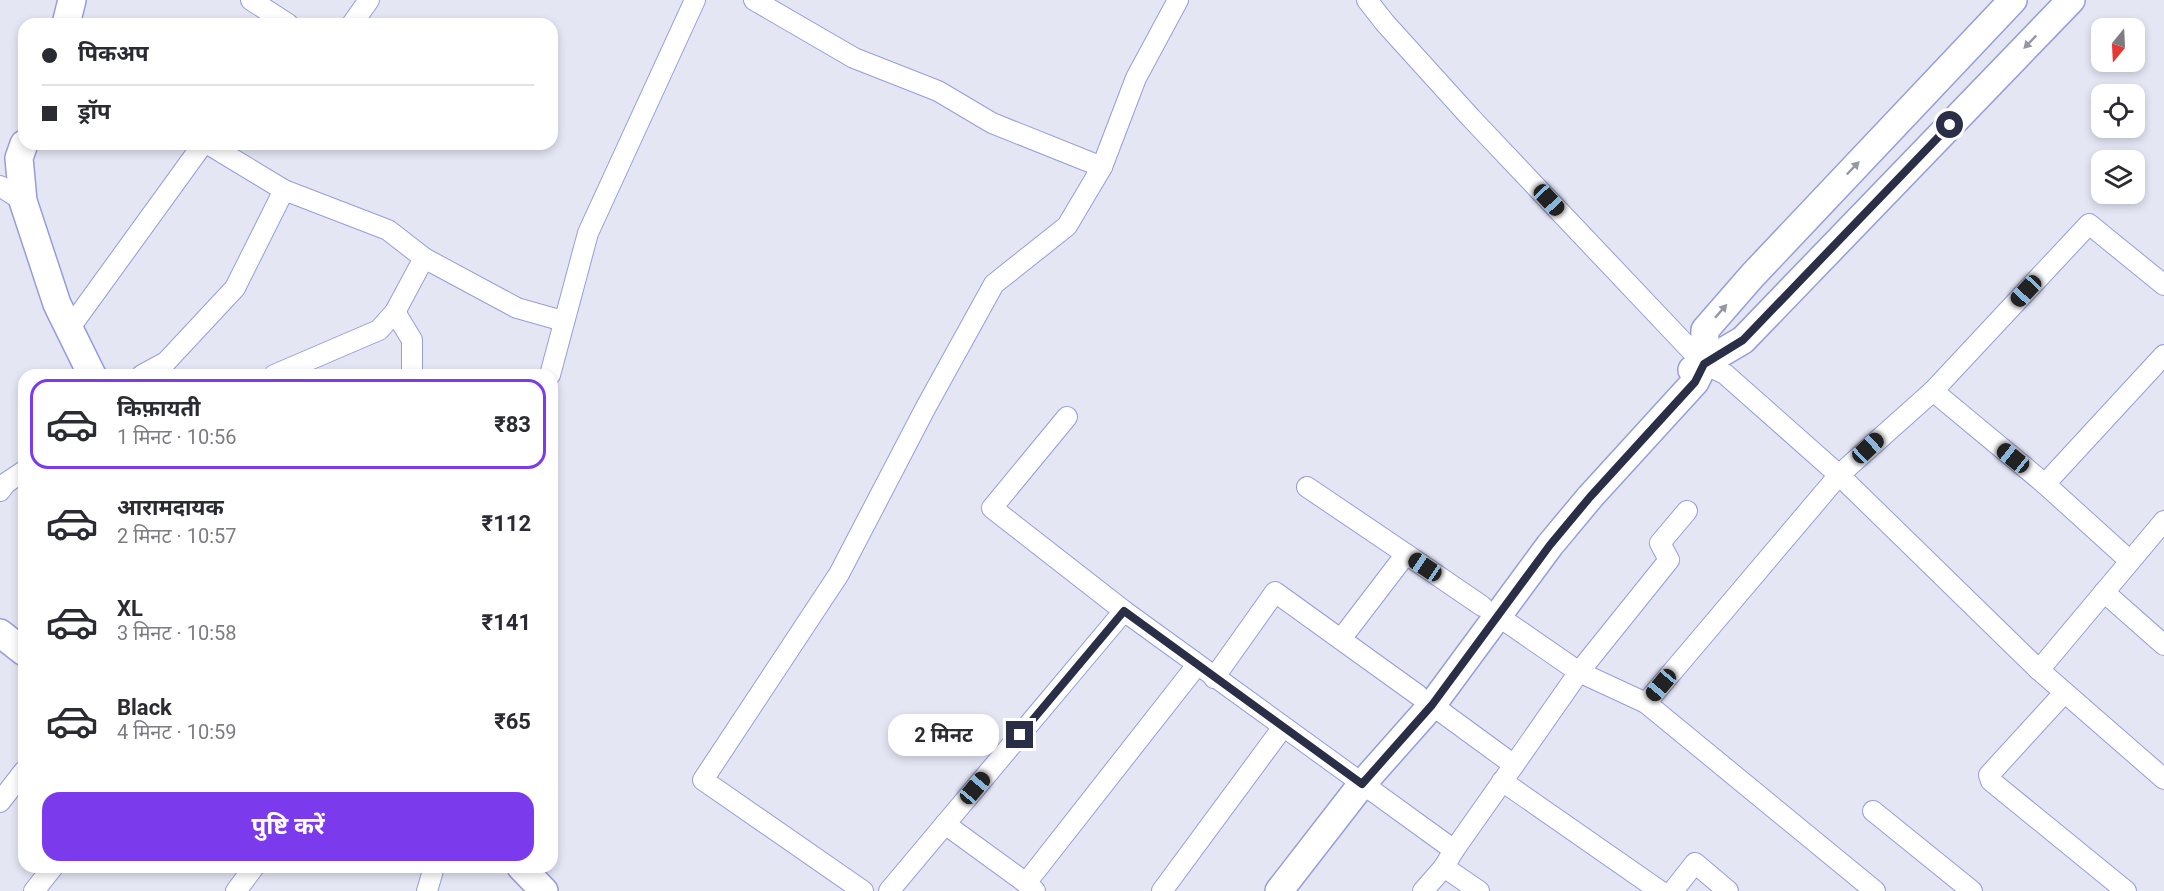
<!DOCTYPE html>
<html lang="hi">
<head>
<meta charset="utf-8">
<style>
  :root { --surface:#fff; --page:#f2f2f3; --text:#2b2b33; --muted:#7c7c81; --line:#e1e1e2; --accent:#7c3aed }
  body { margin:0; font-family:Roboto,"Noto Sans Devanagari",sans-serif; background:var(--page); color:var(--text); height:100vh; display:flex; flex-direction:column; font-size:22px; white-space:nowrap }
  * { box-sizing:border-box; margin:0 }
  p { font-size:20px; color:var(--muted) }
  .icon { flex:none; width:33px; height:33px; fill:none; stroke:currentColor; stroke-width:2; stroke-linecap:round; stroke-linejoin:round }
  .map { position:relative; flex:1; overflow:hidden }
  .side { position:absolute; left:18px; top:369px; width:540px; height:504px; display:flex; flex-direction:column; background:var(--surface); border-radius:18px; box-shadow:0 3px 9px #0003 }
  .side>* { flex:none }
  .top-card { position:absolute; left:18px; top:18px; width:540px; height:132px; border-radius:18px; box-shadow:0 3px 9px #0003; display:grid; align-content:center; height:132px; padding:0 24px; background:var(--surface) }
  .needle { width:39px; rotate:198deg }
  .controls { position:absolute; left:2091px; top:18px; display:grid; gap:12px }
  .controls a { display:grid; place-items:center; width:54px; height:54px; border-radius:12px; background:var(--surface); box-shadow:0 3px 9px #0003; font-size:30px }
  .end { position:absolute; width:27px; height:27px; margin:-14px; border:8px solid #2b2e47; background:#fff; box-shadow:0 0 0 3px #fff }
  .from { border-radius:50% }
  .bubble { position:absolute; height:42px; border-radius:18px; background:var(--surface); box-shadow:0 3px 9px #0003; font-size:20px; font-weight:700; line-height:42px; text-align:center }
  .car { position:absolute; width:18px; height:36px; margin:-18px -9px; border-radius:8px; box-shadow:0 0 4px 2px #0007; background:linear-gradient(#222 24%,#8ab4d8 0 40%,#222 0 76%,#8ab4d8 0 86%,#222 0) }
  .top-card b { display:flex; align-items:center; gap:21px; height:57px; font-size:22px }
  .top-card b+b { border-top:2px solid var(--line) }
  .top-card i { width:15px; height:15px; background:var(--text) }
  ul { padding:10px 0 0; list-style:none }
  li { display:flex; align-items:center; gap:18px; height:90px; margin:0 12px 9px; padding:0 12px; border:3px solid transparent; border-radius:18px }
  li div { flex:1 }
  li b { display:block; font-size:22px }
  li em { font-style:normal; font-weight:700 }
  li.on { border-color:var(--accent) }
  li>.icon { width:54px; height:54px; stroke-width:1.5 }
  .primary-button { display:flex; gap:12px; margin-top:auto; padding:12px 24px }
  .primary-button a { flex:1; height:69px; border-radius:18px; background:var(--accent); color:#fff; font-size:24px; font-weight:700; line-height:69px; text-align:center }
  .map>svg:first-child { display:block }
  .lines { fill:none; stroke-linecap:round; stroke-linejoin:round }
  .street-casing { stroke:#969ddc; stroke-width:22 }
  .secondary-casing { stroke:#969ddc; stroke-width:30 }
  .street { stroke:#fff; stroke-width:20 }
  .secondary { stroke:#fff; stroke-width:27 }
  .oneway { fill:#9596a3 }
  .route { stroke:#2b2e47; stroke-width:8 }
</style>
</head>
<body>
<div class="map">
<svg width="2164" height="891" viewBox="0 0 2164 891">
  <rect width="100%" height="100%" fill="#e4e6f4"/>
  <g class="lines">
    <g class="street-casing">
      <g id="street">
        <polyline points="251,0 288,24"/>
        <polyline points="754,0 854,58 938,91 992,123 1102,167"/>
        <polyline points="1367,0 1385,23 1471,118 1704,364 1725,374 1839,475 2039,670 2164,521"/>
        <polyline points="352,24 369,0"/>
        <polyline points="208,144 284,190 388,230 424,258 395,312 379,330 274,375"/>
        <polyline points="0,186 23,201"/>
        <polyline points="424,258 517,308 563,321"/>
        <polyline points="395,312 412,340 412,375"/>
        <polyline points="69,329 203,144"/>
        <polyline points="142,375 166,362 235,288 284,190"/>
        <polyline points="550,375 588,233 695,0"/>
        <polyline points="1933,391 2045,484"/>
        <polyline points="1307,487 1406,554"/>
        <polyline points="0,491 6,483 24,471"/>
        <polyline points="2130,561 2045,484 2164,355"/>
        <polyline points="2104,592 2164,645"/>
        <polyline points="1124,611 1454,850"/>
        <polyline points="1498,616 1579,672 1514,765"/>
        <polyline points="1341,639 1406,554 1482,606"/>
        <polyline points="2039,670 2164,779"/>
        <polyline points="1214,678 1275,592 1418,695"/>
        <polyline points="2064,693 1989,775 1991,781 2126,891"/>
        <polyline points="1646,703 1579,672 1669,560 1660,543 1687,511"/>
        <polyline points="1432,705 1514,765 1454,850 1444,867 1479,891"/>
        <polyline points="1502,781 1660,891"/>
        <polyline points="0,802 24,771"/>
        <polyline points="1873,811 1972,891"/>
        <polyline points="945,824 1026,883"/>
        <polyline points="34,891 53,867"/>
        <polyline points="236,891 254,867"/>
        <polyline points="427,891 434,867"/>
        <polyline points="863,891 703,780 839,574 926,407 994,284 1067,226 1102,167 1136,78 1178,0"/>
        <polyline points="889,891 1124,611 992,508 1067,417"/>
        <polyline points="1035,891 1026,883 1197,665"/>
        <polyline points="1162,891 1283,727"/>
        <polyline points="1423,891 1444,867"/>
        <polyline points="1673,891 1695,863 1728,891"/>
        <polyline points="1875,891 1646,703 1839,475 1933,391 2089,224 2164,285"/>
      </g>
    </g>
    <g class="secondary-casing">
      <g id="secondary">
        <polyline points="66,24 72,0"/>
        <polyline points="24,144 19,158 23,201 57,304 92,375"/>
        <polyline points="1692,370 1743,340 2071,0"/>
        <polyline points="0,633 24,652"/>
        <polyline points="521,867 544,891"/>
        <polyline points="1279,891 1362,784 1432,705 1550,545 1590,497 1695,382 1704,364 1705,330 1752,276 2013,0"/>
      </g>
    </g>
    <use href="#street" class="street"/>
    <use href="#secondary" class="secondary"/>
  </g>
  <defs><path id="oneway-solid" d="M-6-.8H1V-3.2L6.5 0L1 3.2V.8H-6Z" transform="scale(1.5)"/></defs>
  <g class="oneway">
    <use href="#oneway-solid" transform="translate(2030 42) rotate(134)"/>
    <use href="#oneway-solid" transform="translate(1853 168) rotate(-46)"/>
    <use href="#oneway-solid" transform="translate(1721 311) rotate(-49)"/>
  </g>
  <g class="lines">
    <polyline class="route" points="1020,735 1124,611 1362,784 1432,705 1550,545 1590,497 1695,382 1704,364 1743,340 1950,125"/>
  </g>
</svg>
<div class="controls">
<a><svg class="needle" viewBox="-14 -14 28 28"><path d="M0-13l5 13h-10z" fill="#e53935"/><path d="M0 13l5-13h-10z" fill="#7c7c81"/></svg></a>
<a><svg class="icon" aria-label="locate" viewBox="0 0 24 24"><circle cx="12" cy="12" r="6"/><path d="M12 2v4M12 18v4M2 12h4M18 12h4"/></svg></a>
<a><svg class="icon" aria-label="layers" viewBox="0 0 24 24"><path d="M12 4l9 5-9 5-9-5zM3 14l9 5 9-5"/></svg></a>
</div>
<i class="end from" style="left:1950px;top:125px"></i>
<i class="end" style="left:1020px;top:735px"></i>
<div class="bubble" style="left:888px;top:714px;width:111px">2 मिनट</div>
<i class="car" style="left:1549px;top:200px;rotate:137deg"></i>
<i class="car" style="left:2026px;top:291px;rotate:223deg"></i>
<i class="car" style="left:1868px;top:448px;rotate:47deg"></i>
<i class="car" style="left:2013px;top:458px;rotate:309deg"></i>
<i class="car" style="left:1425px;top:567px;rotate:304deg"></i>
<i class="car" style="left:1661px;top:685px;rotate:220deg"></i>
<i class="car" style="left:975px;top:788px;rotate:40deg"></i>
<div class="top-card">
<b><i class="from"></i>पिकअप</b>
<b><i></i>ड्रॉप</b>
</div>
<section class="side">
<ul>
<li class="on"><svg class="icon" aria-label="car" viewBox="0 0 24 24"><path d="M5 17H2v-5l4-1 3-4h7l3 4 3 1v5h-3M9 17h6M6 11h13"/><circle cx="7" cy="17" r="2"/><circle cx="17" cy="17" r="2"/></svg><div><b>किफ़ायती</b><p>1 मिनट · 10:56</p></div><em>₹83</em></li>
<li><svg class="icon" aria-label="car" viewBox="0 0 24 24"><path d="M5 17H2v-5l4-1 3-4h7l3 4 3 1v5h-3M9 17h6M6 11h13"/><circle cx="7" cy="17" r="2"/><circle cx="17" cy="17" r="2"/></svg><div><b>आरामदायक</b><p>2 मिनट · 10:57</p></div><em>₹112</em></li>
<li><svg class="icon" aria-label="car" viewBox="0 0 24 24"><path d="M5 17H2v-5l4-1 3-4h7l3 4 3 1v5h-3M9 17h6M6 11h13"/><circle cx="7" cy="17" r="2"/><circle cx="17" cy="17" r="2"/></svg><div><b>XL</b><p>3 मिनट · 10:58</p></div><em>₹141</em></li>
<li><svg class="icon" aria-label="car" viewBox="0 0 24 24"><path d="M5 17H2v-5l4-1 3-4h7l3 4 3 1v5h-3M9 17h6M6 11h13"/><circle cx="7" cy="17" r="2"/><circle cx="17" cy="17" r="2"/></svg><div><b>Black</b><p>4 मिनट · 10:59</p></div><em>₹65</em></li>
</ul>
<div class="primary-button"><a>पुष्टि करें</a></div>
</section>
</div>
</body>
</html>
